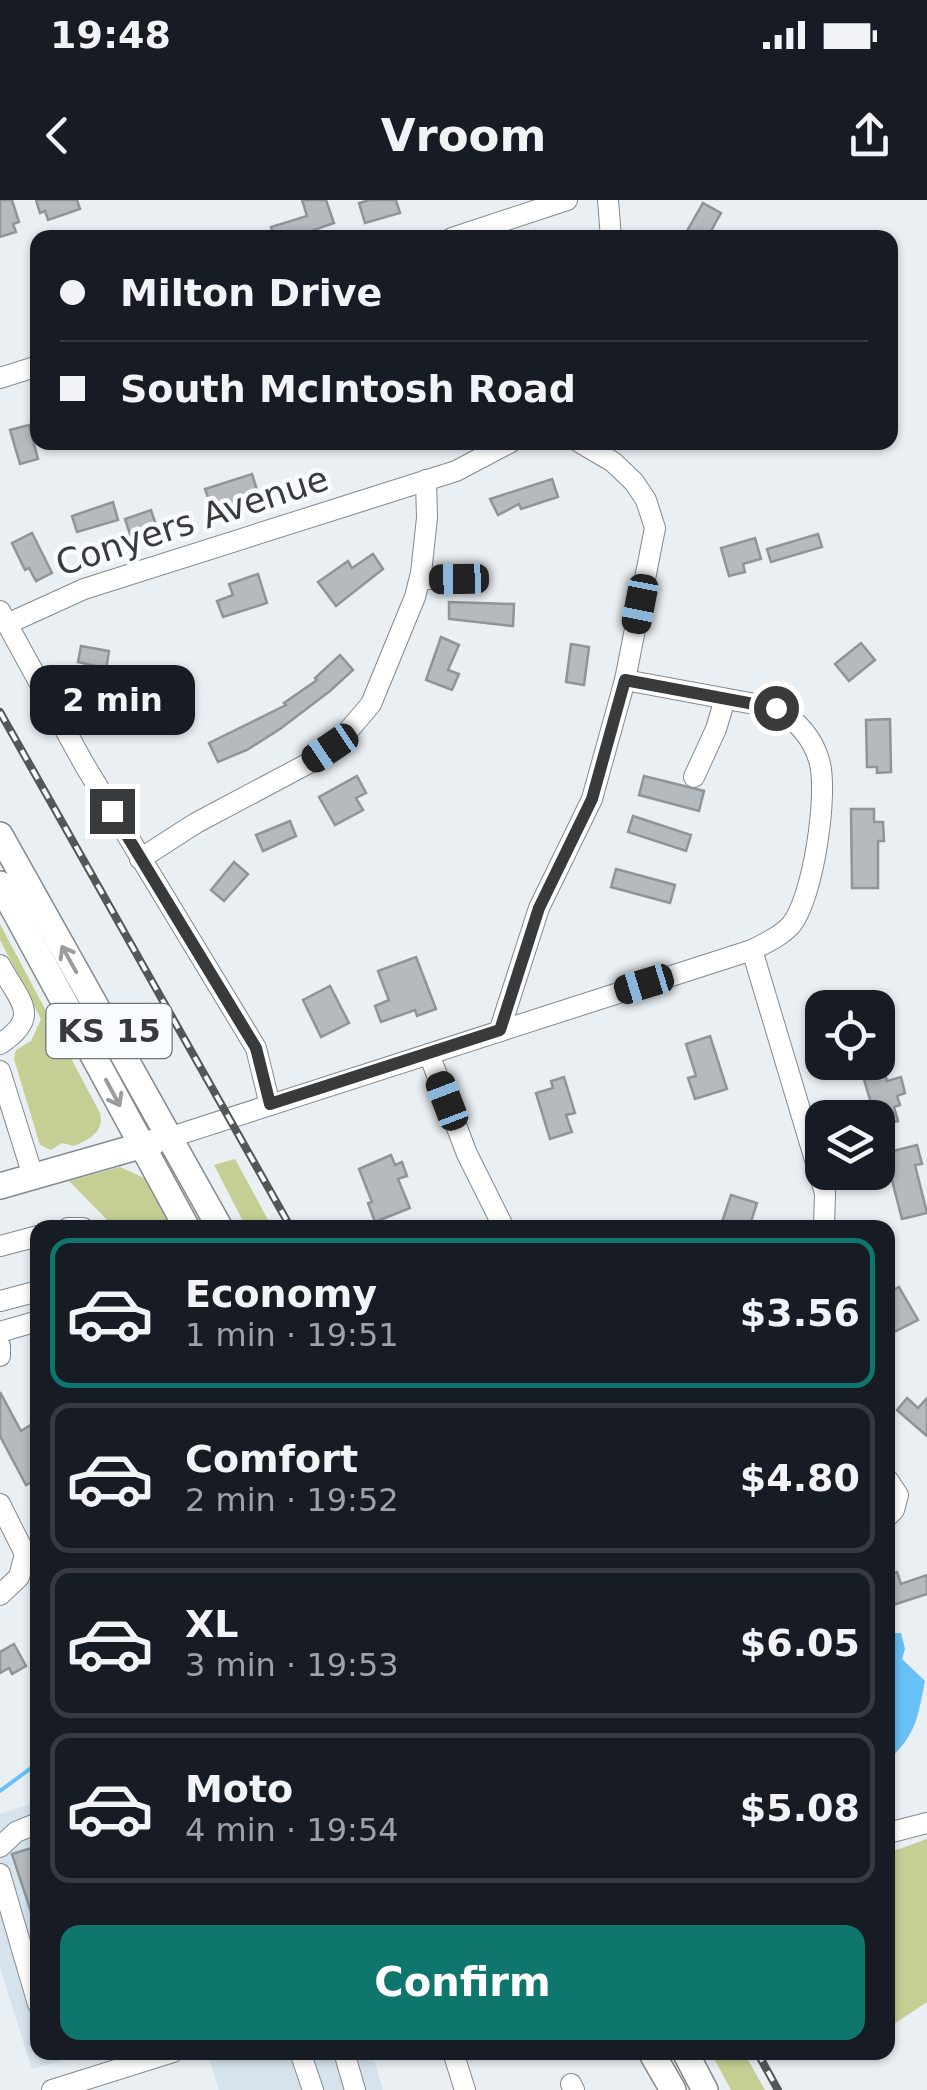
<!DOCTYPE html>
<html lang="en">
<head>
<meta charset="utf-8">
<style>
  :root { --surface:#171b24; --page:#20242c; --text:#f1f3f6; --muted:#9ea1a6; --line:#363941; --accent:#0f766e }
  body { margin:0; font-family:"DejaVu Sans",sans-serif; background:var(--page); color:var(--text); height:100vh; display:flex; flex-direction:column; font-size:38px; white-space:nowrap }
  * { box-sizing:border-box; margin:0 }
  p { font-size:32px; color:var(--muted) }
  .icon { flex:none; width:55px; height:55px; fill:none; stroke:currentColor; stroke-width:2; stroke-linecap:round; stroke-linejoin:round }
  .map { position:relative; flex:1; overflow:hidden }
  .details { position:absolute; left:30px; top:1020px; width:865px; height:840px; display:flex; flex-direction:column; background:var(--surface); border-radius:20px; box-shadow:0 2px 8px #0004 }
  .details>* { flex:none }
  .hud { position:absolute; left:30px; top:30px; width:868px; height:220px; border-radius:20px; box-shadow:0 2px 8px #0004; display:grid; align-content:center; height:220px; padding:0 30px; background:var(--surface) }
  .buttons { position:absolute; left:805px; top:790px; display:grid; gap:20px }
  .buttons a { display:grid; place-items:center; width:90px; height:90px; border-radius:20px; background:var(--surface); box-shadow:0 2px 8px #0004; font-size:50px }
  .end { position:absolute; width:45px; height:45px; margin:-22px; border:12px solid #383a3b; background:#fff; box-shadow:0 0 0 5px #fff }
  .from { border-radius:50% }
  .bubble { position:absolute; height:70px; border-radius:20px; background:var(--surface); box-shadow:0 2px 8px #0004; font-size:32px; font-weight:700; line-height:70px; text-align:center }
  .car { position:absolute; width:30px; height:60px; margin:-30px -15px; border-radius:12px; box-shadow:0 0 8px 2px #0007; background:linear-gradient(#222 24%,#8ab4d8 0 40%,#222 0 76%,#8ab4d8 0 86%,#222 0) }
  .hud b { display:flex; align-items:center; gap:35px; height:95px; font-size:38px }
  .hud b+b { border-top:2px solid var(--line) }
  .hud i { width:25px; height:25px; background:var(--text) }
  ul { padding:18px 0 0; list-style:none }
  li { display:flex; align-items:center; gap:30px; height:150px; margin:0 20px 15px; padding:0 10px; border:5px solid var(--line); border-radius:20px }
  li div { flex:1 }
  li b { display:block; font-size:38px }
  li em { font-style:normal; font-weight:700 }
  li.on { border-color:var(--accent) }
  li>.icon { width:90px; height:90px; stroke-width:1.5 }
  .cta { display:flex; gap:20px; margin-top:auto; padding:20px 30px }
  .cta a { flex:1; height:115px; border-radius:20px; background:var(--accent); color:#fff; font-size:40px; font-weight:700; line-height:115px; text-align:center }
  .status { display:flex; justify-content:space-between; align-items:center; height:70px; padding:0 50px; background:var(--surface); direction:ltr }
  .status svg { height:28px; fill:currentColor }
  header { display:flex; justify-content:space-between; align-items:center; height:130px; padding:0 30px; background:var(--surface); font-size:45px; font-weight:700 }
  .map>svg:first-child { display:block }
  .built { fill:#d6e3ec }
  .green { fill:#c5cf93 }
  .water { fill:#67c0f6 }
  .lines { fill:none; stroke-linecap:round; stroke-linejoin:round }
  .stream { stroke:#67c0f6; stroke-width:4 }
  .building { fill:#b5babe; stroke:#8f9498; stroke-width:2.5 }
  .minor-casing { stroke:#84898d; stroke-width:22 }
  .major-casing { stroke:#84898d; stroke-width:28 }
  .minor { stroke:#fff; stroke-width:20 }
  .major { stroke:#fff; stroke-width:25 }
  .rail-casing { stroke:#545758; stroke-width:8 }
  .rail { stroke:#f8fcfe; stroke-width:4; stroke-dasharray:11; stroke-linecap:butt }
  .oneway { stroke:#9c9c9d }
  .route { stroke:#383a3b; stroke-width:12 }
  .labels { text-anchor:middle; stroke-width:9; stroke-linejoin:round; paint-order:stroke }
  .shield { fill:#f8fcfe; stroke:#727476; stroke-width:2.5 }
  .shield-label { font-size:32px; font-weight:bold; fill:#383a3b }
  .street-label { font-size:35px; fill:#383a3b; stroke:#f8fcfe }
</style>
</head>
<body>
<div class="status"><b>19:48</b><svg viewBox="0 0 49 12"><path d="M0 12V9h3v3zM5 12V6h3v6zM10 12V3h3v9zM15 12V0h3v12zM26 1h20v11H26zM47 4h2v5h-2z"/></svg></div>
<header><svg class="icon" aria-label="back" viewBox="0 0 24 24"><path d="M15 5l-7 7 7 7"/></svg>Vroom<svg class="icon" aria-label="share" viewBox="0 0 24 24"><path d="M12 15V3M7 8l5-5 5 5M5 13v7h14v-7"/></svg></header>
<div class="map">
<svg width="927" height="1890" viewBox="0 0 927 1890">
  <rect width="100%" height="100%" fill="#e9eff3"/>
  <g class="built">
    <polygon points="37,1602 38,1852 85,1853 32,1869 0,1768 0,1614"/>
    <polygon points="239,1853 372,1853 383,1890 219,1890 210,1861"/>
  </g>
  <g class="green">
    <path d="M0 724 100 913C105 931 89 940 74 946L62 943 51 950 40 945 14 859 16 850 31 841 41 819 0 740Z"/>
    <polygon points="235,959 272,1027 246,1027 214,965"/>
    <polygon points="120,967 144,978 173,1027 114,1027 69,981"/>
    <polygon points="927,1639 927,1802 888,1828 888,1653"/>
    <polygon points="711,1853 744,1853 765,1890 731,1890"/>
  </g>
  <path class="water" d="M888 1433H901L905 1449 902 1459 925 1481C918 1516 916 1536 888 1560Z"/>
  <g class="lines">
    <polyline class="stream" points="0,1591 38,1563"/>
  </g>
  <g class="building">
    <polygon points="0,0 12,0 19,22 13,24 16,32 0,37"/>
    <polygon points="36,0 77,0 80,9 48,20 45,11 40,13"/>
    <polygon points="302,0 326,0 334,23 308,32 309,38 274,38 271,27 307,16"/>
    <polygon points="370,0 396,0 400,13 365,23 359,3"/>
    <polygon points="703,3 721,13 707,38 683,38"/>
    <polygon points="29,225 38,259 20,264 10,230"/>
    <polygon points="252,274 259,296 213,311 205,289"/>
    <polygon points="552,279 558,297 521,309 519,304 498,315 490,299"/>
    <polygon points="113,302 118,320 77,332 72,316"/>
    <polygon points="151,310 157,328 131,337 125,319"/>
    <polygon points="32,333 52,373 36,381 29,368 25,370 12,343"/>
    <polygon points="818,334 822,347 771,362 767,349"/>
    <polygon points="755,338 761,359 743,364 745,372 729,376 721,348"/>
    <polygon points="373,354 383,369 336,406 318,382 348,361 352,368"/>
    <polygon points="258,374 267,403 223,417 217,401 233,395 229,384"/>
    <polygon points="449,402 514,404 513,426 449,419"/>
    <polygon points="441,437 459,445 448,470 459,474 452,490 426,480"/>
    <polygon points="861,443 875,460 849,481 835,464"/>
    <polygon points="571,444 589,447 584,485 566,482"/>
    <polygon points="81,446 109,451 106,470 111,471 108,486 92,483 95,466 78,462"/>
    <polygon points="340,455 353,470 330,491 280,529 247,550 218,562 209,543 286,505 284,503 317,480 315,478"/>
    <polygon points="890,519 891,572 877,573 877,567 867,567 866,520"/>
    <polygon points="357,576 366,593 356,598 363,610 335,625 319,597"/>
    <polygon points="644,576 704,591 699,611 639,595"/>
    <polygon points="851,609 874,609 874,622 883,622 884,641 878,641 878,688 852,688"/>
    <polygon points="633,616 691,635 686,651 628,632"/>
    <polygon points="290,621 296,636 263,651 256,635"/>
    <polygon points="234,662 248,674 224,701 211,690"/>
    <polygon points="616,669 675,685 670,703 611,687"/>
    <polygon points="416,757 436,809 417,816 415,810 381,822 375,806 389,800 378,771"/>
    <polygon points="330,786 349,823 321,837 303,800"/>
    <polygon points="710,836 727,889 695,899 688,878 696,876 686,844"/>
    <polygon points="883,867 887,881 901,877 905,893 897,896 900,905 894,907 898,921 878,926 862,873"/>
    <polygon points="564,877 575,913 566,915 572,932 550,939 536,893 553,888 551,881"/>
    <polygon points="917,945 922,964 915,965 927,1013 902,1019 885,953"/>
    <polygon points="391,955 395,965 402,962 407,976 398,979 410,1008 375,1022 368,1003 372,1002 359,969"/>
    <polygon points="731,995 757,1003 749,1028 720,1028"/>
    <polygon points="899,1087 918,1120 888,1135 888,1093"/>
    <polygon points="0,1192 21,1231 32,1224 38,1234 38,1279 26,1285 0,1236"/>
    <polygon points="907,1198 918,1208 927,1198 927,1236 897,1210"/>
    <polygon points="897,1372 901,1384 927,1375 927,1394 893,1405 888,1375"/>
    <polygon points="14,1444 26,1466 12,1474 9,1468 0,1473 0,1452"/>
    <polygon points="38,1646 38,1724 35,1724 12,1654"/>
  </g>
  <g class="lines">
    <g class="minor-casing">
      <g id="minor">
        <polyline points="608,0 611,38"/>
        <polyline points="452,38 567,0"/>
        <polyline points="0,178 38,166"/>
        <polyline points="420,379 459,379"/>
        <polyline points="0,411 84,564 256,848 270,905"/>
        <polyline points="7,424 84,389 456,271 511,242"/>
        <polyline points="694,577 716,529 725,499"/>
        <polyline points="140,659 196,623 309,563 343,537 371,504 415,397 421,373 427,318 426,280"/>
        <polyline points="752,750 825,993 824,1028"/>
        <path d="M0 765C19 801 43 816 0 844"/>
        <polyline points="500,829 539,708 592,599 625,480 655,328 646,300 634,282 613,262 579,242"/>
        <polyline points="429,854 467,954 504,1028"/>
        <polyline points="0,871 33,976"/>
        <path d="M168 938 752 750C766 743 781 736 791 725 813 699 829 592 819 560 812 536 796 520 776 508L625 480"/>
        <polyline points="68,1028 83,1028"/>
        <polyline points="0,1046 38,1036"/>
        <polyline points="0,1101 38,1091"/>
        <polyline points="0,1132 38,1121"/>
        <polyline points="0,1146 0,1156"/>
        <polyline points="888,1280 898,1295 894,1310 888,1316"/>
        <polyline points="0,1304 25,1354 19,1377 0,1395"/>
        <polyline points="888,1633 927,1623"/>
        <polyline points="0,1647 16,1632 38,1623"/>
        <polyline points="0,1674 38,1804"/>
        <polyline points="300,1852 313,1890"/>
        <polyline points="344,1852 355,1890"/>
        <polyline points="453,1852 465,1890"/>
        <polyline points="571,1884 574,1890"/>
        <polyline points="52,1890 173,1852"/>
      </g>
    </g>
    <g class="major-casing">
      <g id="major">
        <polyline points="0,635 220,1028"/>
        <polyline points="0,684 187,1028"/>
        <polyline points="0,986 154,942"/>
        <polyline points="651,1852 673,1890"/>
        <polyline points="685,1852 705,1890"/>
      </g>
    </g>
    <use href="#minor" class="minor"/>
    <use href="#major" class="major"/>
    <g class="rail-casing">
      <g id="rail">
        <polyline points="0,512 291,1028"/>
        <polyline points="757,1852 778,1890"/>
      </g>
    </g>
    <use href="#rail" class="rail"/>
  </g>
  <defs><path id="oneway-shaft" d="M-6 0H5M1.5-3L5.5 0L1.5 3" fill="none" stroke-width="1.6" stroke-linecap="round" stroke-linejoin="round" transform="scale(2.5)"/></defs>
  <g class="oneway">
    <use href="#oneway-shaft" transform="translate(69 759) rotate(-119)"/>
    <use href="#oneway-shaft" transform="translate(113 893) rotate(62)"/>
  </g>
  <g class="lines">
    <polyline class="route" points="112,611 256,848 270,904 500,830 539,708 592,599 625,480 776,508"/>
  </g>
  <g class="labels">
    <rect class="shield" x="46.5" y="804" width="125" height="54" rx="8"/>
    <g class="shield-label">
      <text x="109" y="842">KS 15</text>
    </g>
    <g class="street-label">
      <text transform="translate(192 321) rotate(-18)" y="12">Conyers Avenue</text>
    </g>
  </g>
</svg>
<div class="buttons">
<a><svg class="icon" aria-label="locate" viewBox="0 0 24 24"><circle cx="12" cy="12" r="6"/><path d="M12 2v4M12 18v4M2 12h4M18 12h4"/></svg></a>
<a><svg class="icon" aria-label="layers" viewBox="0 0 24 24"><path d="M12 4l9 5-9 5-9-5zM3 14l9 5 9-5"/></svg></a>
</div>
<i class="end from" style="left:776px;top:508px"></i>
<i class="end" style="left:112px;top:611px"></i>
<div class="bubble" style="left:30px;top:465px;width:165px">2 min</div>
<i class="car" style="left:459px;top:379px;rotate:269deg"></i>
<i class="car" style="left:640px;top:404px;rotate:191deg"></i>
<i class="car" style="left:330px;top:548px;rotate:236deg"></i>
<i class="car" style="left:644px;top:784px;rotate:253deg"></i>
<i class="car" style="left:447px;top:901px;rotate:339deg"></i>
<div class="hud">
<b><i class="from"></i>Milton Drive</b>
<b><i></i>South McIntosh Road</b>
</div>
<section class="details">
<ul>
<li class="on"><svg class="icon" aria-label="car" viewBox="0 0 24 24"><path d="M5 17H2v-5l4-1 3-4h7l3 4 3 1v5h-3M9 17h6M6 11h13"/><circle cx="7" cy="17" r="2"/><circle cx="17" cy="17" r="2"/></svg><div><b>Economy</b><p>1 min · 19:51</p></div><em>$3.56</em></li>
<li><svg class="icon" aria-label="car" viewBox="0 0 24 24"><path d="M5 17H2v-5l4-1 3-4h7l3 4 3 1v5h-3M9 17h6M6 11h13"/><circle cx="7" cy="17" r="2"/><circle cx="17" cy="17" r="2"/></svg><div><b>Comfort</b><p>2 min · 19:52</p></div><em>$4.80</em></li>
<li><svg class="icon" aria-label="car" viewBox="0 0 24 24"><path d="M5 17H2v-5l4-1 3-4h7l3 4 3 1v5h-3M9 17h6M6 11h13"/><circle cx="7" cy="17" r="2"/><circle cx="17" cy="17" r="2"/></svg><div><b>XL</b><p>3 min · 19:53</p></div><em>$6.05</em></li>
<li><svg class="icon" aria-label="car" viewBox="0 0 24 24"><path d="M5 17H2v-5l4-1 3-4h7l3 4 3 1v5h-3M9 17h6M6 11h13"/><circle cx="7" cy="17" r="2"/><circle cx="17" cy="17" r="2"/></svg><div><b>Moto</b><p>4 min · 19:54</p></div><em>$5.08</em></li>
</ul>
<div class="cta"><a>Confirm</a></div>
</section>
</div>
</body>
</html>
